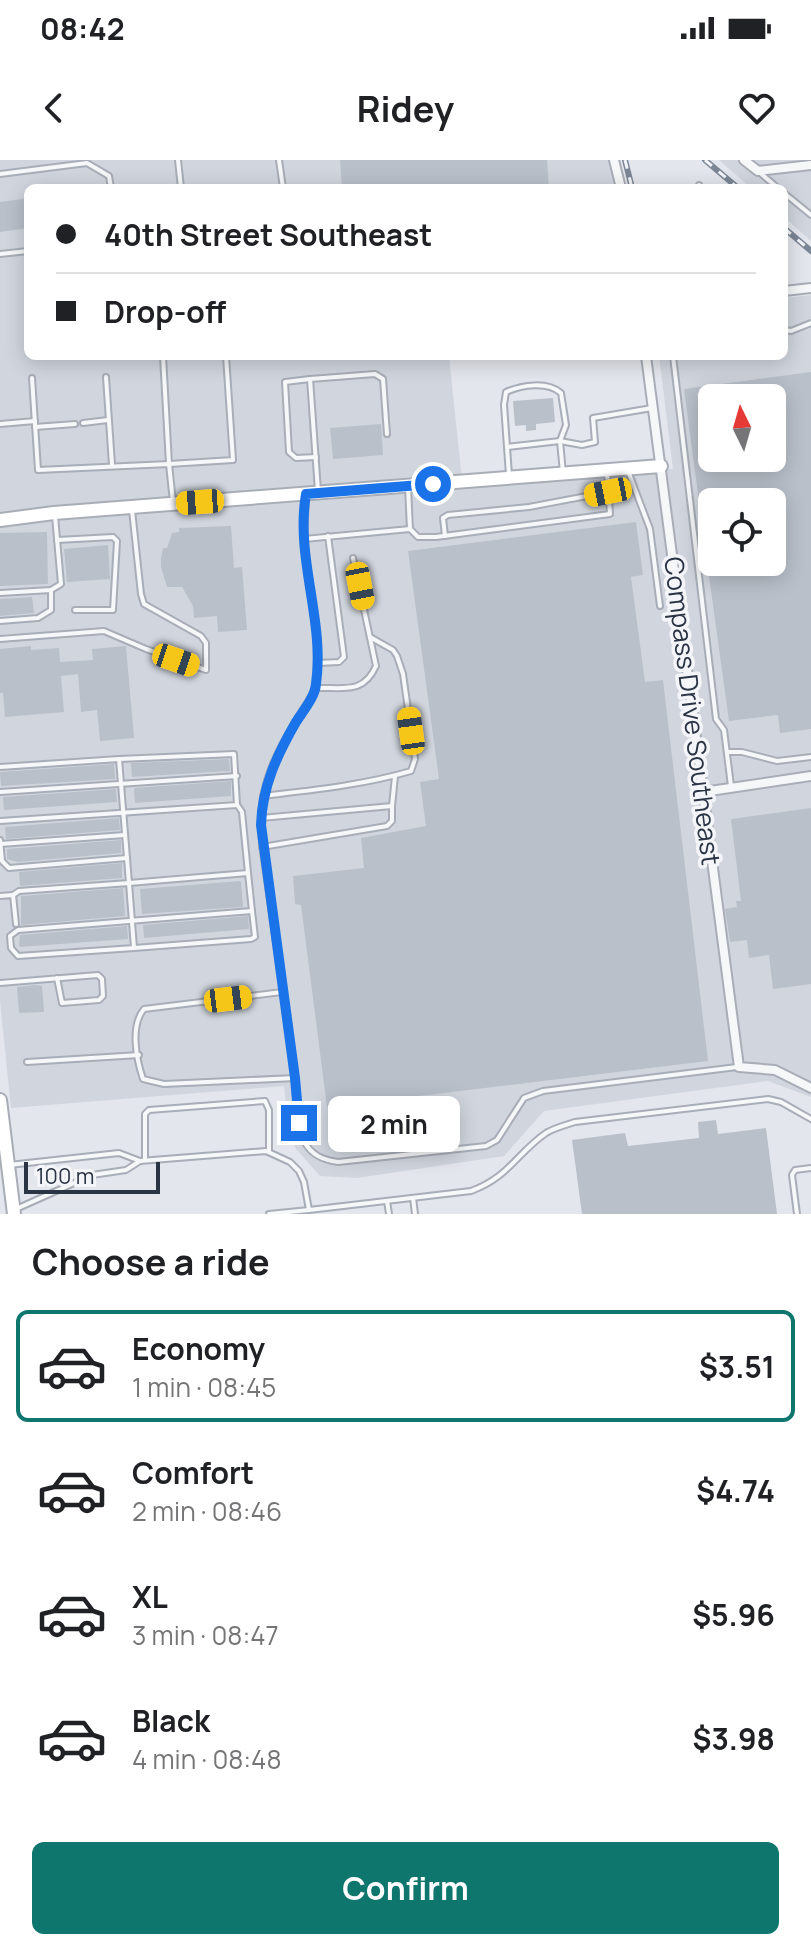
<!DOCTYPE html>
<html lang="en">
<head>
<meta charset="utf-8">
<style>
  :root { --surface:#fff; --page:#f6f6f6; --text:#202124; --muted:#757577; --line:#e0e0e0; --accent:#0f766e }
  body { margin:0; font-family:Manrope,sans-serif; background:var(--page); color:var(--text); height:100vh; display:flex; flex-direction:column; font-size:30px; white-space:nowrap }
  * { box-sizing:border-box; margin:0 }
  p { font-size:26px; color:var(--muted) }
  .icon { flex:none; width:44px; height:44px; fill:none; stroke:currentColor; stroke-width:2; stroke-linecap:round; stroke-linejoin:round }
  .map { position:relative; height:1054px; overflow:hidden }
  .sheet { display:flex; flex-direction:column; background:var(--surface); flex:1 }
  .sheet>* { flex:none }
  .guide { position:absolute; left:24px; top:24px; width:764px; height:176px; border-radius:12px; box-shadow:0 4px 20px #0003; display:grid; align-content:center; height:176px; padding:0 32px; background:var(--surface) }
  .needle { width:52px; rotate:355deg }
  .buttons { position:absolute; left:698px; top:224px; display:grid; gap:16px }
  .buttons a { display:grid; place-items:center; width:88px; height:88px; border-radius:12px; background:var(--surface); box-shadow:0 4px 20px #0003; font-size:40px }
  .scale { position:absolute; left:24px; bottom:20px; width:136px; box-sizing:border-box; padding-left:8px; border:4px solid #2a3445; border-top:0; font-size:22px; line-height:28px; white-space:nowrap; color:#2a3445; -webkit-text-stroke:6px #f3f5f9; paint-order:stroke }
  .end { position:absolute; width:36px; height:36px; margin:-18px; border:10px solid #1a73e8; background:#fff; box-shadow:0 0 0 4px #fff }
  .from { border-radius:50% }
  .bubble { position:absolute; height:56px; border-radius:12px; background:var(--surface); box-shadow:0 4px 20px #0003; font-size:26px; font-weight:700; line-height:56px; text-align:center }
  .car { position:absolute; width:24px; height:48px; margin:-24px -12px; border-radius:10px; box-shadow:0 0 6px 2px #0007; background:linear-gradient(#f5c518 24%,#345 0 40%,#f5c518 0 76%,#345 0 86%,#f5c518 0) }
  .guide b { display:flex; align-items:center; gap:28px; height:76px; font-size:30px }
  .guide b+b { border-top:2px solid var(--line) }
  .guide i { width:20px; height:20px; background:var(--text) }
  ul { padding:0; list-style:none }
  li { display:flex; align-items:center; gap:24px; height:112px; margin:0 16px 12px; padding:0 16px; border:4px solid transparent; border-radius:12px }
  li div { flex:1 }
  li b { display:block; font-size:30px }
  li em { font-style:normal; font-weight:700 }
  li.on { border-color:var(--accent) }
  li>.icon { width:72px; height:72px; stroke-width:1.5 }
  h2 { padding:0 32px; font-size:36px; line-height:96px }
  .cta { display:flex; gap:16px; margin-top:auto; padding:16px 32px }
  .cta a { flex:1; height:92px; border-radius:12px; background:var(--accent); color:#fff; font-size:32px; font-weight:700; line-height:92px; text-align:center }
  .status { display:flex; justify-content:space-between; align-items:center; height:56px; padding:0 40px; background:var(--surface); direction:ltr }
  .status svg { height:22px; fill:currentColor }
  header { display:flex; justify-content:space-between; align-items:center; height:104px; padding:0 32px; background:var(--surface); font-size:36px; font-weight:700 }
  .map>svg:first-child { display:block }
  .built { fill:#d1d6de; fill-rule:evenodd }
  .building { fill:#bac0ca; fill-rule:evenodd }
  .lines { fill:none; stroke-linecap:round; stroke-linejoin:round }
  .lane-casing { stroke:#a8adb7; stroke-width:8 }
  .street-casing { stroke:#a8adb7; stroke-width:12 }
  .secondary-casing { stroke:#a8adb7; stroke-width:16 }
  .lane { stroke:#f6f7f9; stroke-width:4 }
  .street { stroke:#f6f7f9; stroke-width:8 }
  .secondary { stroke:#fff; stroke-width:12 }
  .rail-casing { stroke:#7b8696; stroke-width:6 }
  .rail { stroke:#f3f5f9; stroke-width:3; stroke-dasharray:9; stroke-linecap:butt }
  .route { stroke:#1a73e8; stroke-width:10 }
  .labels { text-anchor:middle; stroke-width:7; stroke-linejoin:round; paint-order:stroke }
  .street-label { font-size:26px; fill:#2a3445; stroke:#f3f5f9 }
</style>
</head>
<body>
<div class="status"><b>08:42</b><svg viewBox="0 0 49 12"><path d="M0 12V9h3v3zM5 12V6h3v6zM10 12V3h3v9zM15 12V0h3v12zM26 1h20v11H26zM47 4h2v5h-2z"/></svg></div>
<header><svg class="icon" aria-label="back" viewBox="0 0 24 24"><path d="M15 5l-7 7 7 7"/></svg>Ridey<svg class="icon" aria-label="heart" viewBox="0 0 24 24"><path d="M12 20l-8-8c-3-5 5-10 8-4 3-6 11-1 8 4z"/></svg></header>
<div class="map">
<svg width="811" height="1054" viewBox="0 0 811 1054">
  <rect width="100%" height="100%" fill="#e3e6ec"/>
  <g class="built">
    <path d="M0 0H608L617 28H28V196H449L463 329 673 309 659 196H784V138L811 135V937L768 921 544 951 504 996 357 1018 320 1016 296 989 289 973 284 926 11 948 0 841ZM712 238H772V298H712ZM712 342H772V402H712Z"/>
    <polygon points="719,0 811,0 811,81 784,57 784,28 751,28"/>
  </g>
  <g class="building">
    <polygon points="340,0 547,0 549,28 342,28"/>
    <polygon points="28,38 28,68 0,72 0,42"/>
    <path d="M811 212V569L780 573 778 555 729 561 707 402H772V342H712V402H707L684 229ZM712 238H772V298H712Z"/>
    <polygon points="553,238 555,262 536,264 536,270 526,271 526,265 515,266 513,241"/>
    <polygon points="381,264 383,295 333,299 330,268"/>
    <polygon points="636,362 643,415 631,417 645,522 663,520 708,901 327,947 301,745 295,744 293,716 364,708 361,678 426,666 420,622 439,619 408,391"/>
    <polygon points="231,366 234,408 242,407 247,470 218,472 217,456 194,458 193,446 182,427 167,427 161,407 161,398 163,388 167,388 172,373 179,372 179,368"/>
    <polygon points="47,372 48,424 0,426 0,373"/>
    <polygon points="108,385 110,419 67,422 64,389"/>
    <polygon points="32,437 34,453 0,456 0,439"/>
    <polygon points="31,486 31,490 59,488 60,502 93,500 92,489 126,486 134,578 100,581 97,550 81,552 78,514 61,516 64,552 5,557 3,533 0,533 0,489"/>
    <polygon points="229,599 230,611 132,617 131,603"/>
    <polygon points="114,604 115,619 1,626 0,612"/>
    <polygon points="231,621 231,636 135,643 134,628"/>
    <polygon points="116,629 117,642 4,650 3,637"/>
    <polygon points="811,648 811,824 773,829 769,795 749,798 747,780 730,782 725,749 737,747 736,741 741,741 731,659"/>
    <polygon points="119,658 120,670 6,679 5,667"/>
    <polygon points="121,680 121,693 18,702 7,699 7,689"/>
    <polygon points="122,703 122,718 20,726 19,712"/>
    <polygon points="241,721 243,747 142,754 140,729"/>
    <polygon points="123,728 125,756 21,765 21,736"/>
    <polygon points="248,756 249,769 144,778 143,765"/>
    <polygon points="127,766 128,779 19,787 20,775"/>
    <polygon points="36,825 42,826 44,852 19,853 17,827"/>
    <polygon points="716,960 718,974 766,968 777,1054 582,1054 572,980 625,973 628,986 699,978 698,962"/>
  </g>
  <g class="lines">
    <g class="lane-casing">
      <g id="lane">
        <polyline points="178,0 181,28"/>
        <polyline points="279,0 283,28"/>
        <polyline points="759,12 778,28"/>
        <polyline points="0,14 87,3 109,16 111,28"/>
        <polyline points="698,28 699,25"/>
        <polyline points="784,33 811,55"/>
        <polyline points="0,94 28,91"/>
        <polyline points="784,170 791,171 811,163"/>
        <polyline points="163,196 169,304 233,300 226,196"/>
        <polyline points="673,196 716,559 724,570 731,626"/>
        <polyline points="106,217 112,305"/>
        <polyline points="32,218 38,310 169,304 173,342"/>
        <polyline points="310,219 285,222 289,292 296,298 316,297"/>
        <polyline points="83,263 108,260"/>
        <polyline points="0,264 35,261"/>
        <polyline points="35,267 75,264"/>
        <polyline points="507,287 560,281 582,285 595,282 593,258 652,248"/>
        <polyline points="628,311 650,369 660,446"/>
        <path d="M509 315 504 245 506 232C522 225 547 221 561 233L566 265 560 281 563 313"/>
        <polyline points="408,327 410,369"/>
        <polyline points="318,331 310,219 375,214 383,219 387,274"/>
        <polyline points="306,336 304,385 318,487 316,528"/>
        <polyline points="445,376 443,358 448,355 529,347 608,332"/>
        <polyline points="304,379 410,369 418,377 436,377 610,354 607,312"/>
        <polyline points="57,380 113,377 117,381 113,450 75,450"/>
        <path d="M353 398 376 506C363 535 343 527 316 528 298 559 273 593 265 628 260 647 261 666 262 685 273 759 283 834 294 908 297 931 294 959 304 981 311 995 323 1000 338 1002L486 986 497 980 524 938 543 931 737 907"/>
        <polyline points="0,433 51,430 61,424 55,356"/>
        <polyline points="0,461 38,458 51,450 51,430"/>
        <polyline points="0,479 104,471 146,489 206,510 206,483 201,476 144,444 141,434 132,350"/>
        <polyline points="318,503 339,502 344,497 328,376"/>
        <polyline points="727,592 742,592 777,601 811,597"/>
        <polyline points="0,607 119,599 129,723 248,713 252,751"/>
        <polyline points="0,632 237,616"/>
        <path d="M263 636C313 630 363 625 411 611L415 599 403 514 397 496 393 490 370 477"/>
        <polyline points="238,646 242,652 248,713"/>
        <polyline points="261,658 392,646 395,616"/>
        <polyline points="0,661 237,645 234,594 119,599"/>
        <polyline points="0,680 2,701 9,708 127,698"/>
        <polyline points="0,684 125,675"/>
        <polyline points="262,687 387,666 392,661 392,646"/>
        <polyline points="13,735 19,731 129,723 134,788 18,796 11,788 10,776 18,770 252,751 255,777 251,779 134,788"/>
        <polyline points="0,736 13,735 16,764"/>
        <polyline points="0,823 98,815 102,819 103,836 99,840 62,843 57,818"/>
        <path d="M282 832 144 849C130 866 136 898 143 919L164 924 295 918"/>
        <polyline points="27,902 139,895"/>
        <polyline points="350,970 416,964 427,969 433,991"/>
        <polyline points="145,1000 145,954 149,950 265,941 269,950 269,992"/>
        <path d="M140 1001 266 991 290 1002 299 1011 304 1022 309 1050 471 1031C509 1017 516 994 546 973 554 968 566 965 575 962L768 939 781 942 811 959"/>
        <polyline points="9,1005 119,993 140,1001 126,1010 92,1015 16,1049"/>
        <polyline points="413,1038 415,1054"/>
        <polyline points="387,1041 389,1054"/>
        <polyline points="269,1054 309,1050"/>
        <polyline points="797,1054 792,1015 795,1010 811,1008"/>
      </g>
    </g>
    <g class="street-casing">
      <g id="street">
        <polyline points="614,0 621,28"/>
        <polyline points="744,0 758,11 811,5"/>
        <polyline points="784,131 811,128"/>
        <polyline points="646,196 739,907 775,910 811,928"/>
        <polyline points="703,632 811,616"/>
      </g>
    </g>
    <g class="secondary-casing">
      <g id="secondary">
        <polyline points="0,360 54,353 661,306"/>
        <polyline points="0,940 14,1054"/>
      </g>
    </g>
    <use href="#lane" class="lane"/>
    <use href="#street" class="street"/>
    <use href="#secondary" class="secondary"/>
    <g class="rail-casing">
      <g id="rail">
        <polyline points="625,0 632,28"/>
        <polyline points="705,0 738,28"/>
        <polyline points="784,68 811,91"/>
      </g>
    </g>
    <use href="#rail" class="rail"/>
  </g>
  <g class="lines">
    <path class="route" d="M299 963 295 918 261 665C262 627 277 595 296 562 303 551 315 537 316 524 325 460 295 398 306 334L433 324"/>
  </g>
  <g class="labels">
    <g class="street-label">
      <text transform="translate(692 551) rotate(83)" y="9">Compass Drive Southeast</text>
    </g>
  </g>
</svg>
<div class="buttons">
<a><svg class="needle" viewBox="-14 -14 28 28"><path d="M0-13l5 13h-10z" fill="#e53935"/><path d="M0 13l5-13h-10z" fill="#757577"/></svg></a>
<a><svg class="icon" aria-label="locate" viewBox="0 0 24 24"><circle cx="12" cy="12" r="6"/><path d="M12 2v4M12 18v4M2 12h4M18 12h4"/></svg></a>
</div>
<div class="scale">100 m</div>
<i class="end from" style="left:433px;top:324px"></i>
<i class="end" style="left:299px;top:963px"></i>
<div class="bubble" style="left:328px;top:936px;width:132px">2 min</div>
<i class="car" style="left:608px;top:332px;rotate:259deg"></i>
<i class="car" style="left:200px;top:342px;rotate:266deg"></i>
<i class="car" style="left:360px;top:426px;rotate:169deg"></i>
<i class="car" style="left:176px;top:500px;rotate:109deg"></i>
<i class="car" style="left:411px;top:571px;rotate:352deg"></i>
<i class="car" style="left:228px;top:839px;rotate:83deg"></i>
<div class="guide">
<b><i class="from"></i>40th Street Southeast</b>
<b><i></i>Drop-off</b>
</div>
</div>
<section class="sheet">
<h2>Choose a ride</h2>
<ul>
<li class="on"><svg class="icon" aria-label="car" viewBox="0 0 24 24"><path d="M5 17H2v-5l4-1 3-4h7l3 4 3 1v5h-3M9 17h6M6 11h13"/><circle cx="7" cy="17" r="2"/><circle cx="17" cy="17" r="2"/></svg><div><b>Economy</b><p>1 min · 08:45</p></div><em>$3.51</em></li>
<li><svg class="icon" aria-label="car" viewBox="0 0 24 24"><path d="M5 17H2v-5l4-1 3-4h7l3 4 3 1v5h-3M9 17h6M6 11h13"/><circle cx="7" cy="17" r="2"/><circle cx="17" cy="17" r="2"/></svg><div><b>Comfort</b><p>2 min · 08:46</p></div><em>$4.74</em></li>
<li><svg class="icon" aria-label="car" viewBox="0 0 24 24"><path d="M5 17H2v-5l4-1 3-4h7l3 4 3 1v5h-3M9 17h6M6 11h13"/><circle cx="7" cy="17" r="2"/><circle cx="17" cy="17" r="2"/></svg><div><b>XL</b><p>3 min · 08:47</p></div><em>$5.96</em></li>
<li><svg class="icon" aria-label="car" viewBox="0 0 24 24"><path d="M5 17H2v-5l4-1 3-4h7l3 4 3 1v5h-3M9 17h6M6 11h13"/><circle cx="7" cy="17" r="2"/><circle cx="17" cy="17" r="2"/></svg><div><b>Black</b><p>4 min · 08:48</p></div><em>$3.98</em></li>
</ul>
<div class="cta"><a>Confirm</a></div>
</section>
</body>
</html>
